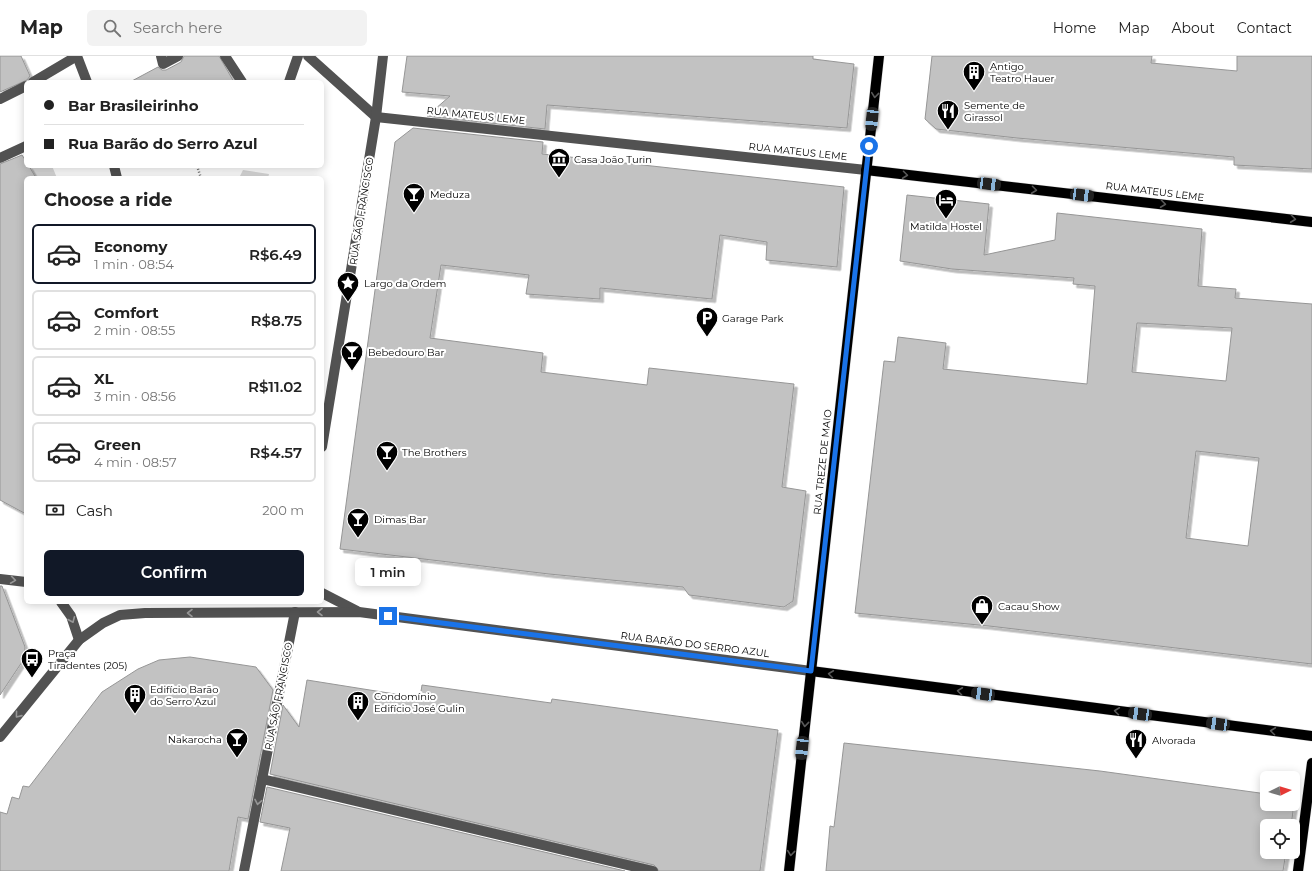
<!DOCTYPE html>
<html lang="en">
<head>
<meta charset="utf-8">
<style>
  :root { --surface:#fff; --page:#f2f2f2; --text:#222; --muted:#767676; --line:#e0e0e0; --accent:#111827 }
  body { margin:0; font-family:Montserrat,sans-serif; background:var(--page); color:var(--text); height:100vh; display:flex; flex-direction:column; font-size:15px; white-space:nowrap }
  * { box-sizing:border-box; margin:0 }
  p { font-size:13px; color:var(--muted) }
  .icon { flex:none; width:22px; height:22px; fill:none; stroke:currentColor; stroke-width:2; stroke-linecap:round; stroke-linejoin:round }
  .map { position:relative; flex:1; overflow:hidden }
  .side { position:absolute; left:24px; top:120px; width:300px; height:428px; display:flex; flex-direction:column; background:var(--surface); border-radius:6px; box-shadow:0 2px 10px #0003 }
  .side>* { flex:none }
  .banner { position:absolute; left:24px; top:24px; width:300px; height:88px; border-radius:6px; box-shadow:0 2px 10px #0003; display:grid; align-content:center; height:88px; padding:0 20px; background:var(--surface) }
  .needle { width:26px; rotate:85deg }
  .fabs { position:absolute; left:1260px; top:715px; display:grid; gap:8px }
  .fabs a { display:grid; place-items:center; width:40px; height:40px; border-radius:6px; background:var(--surface); box-shadow:0 2px 10px #0003; font-size:20px }
  .end { position:absolute; width:18px; height:18px; margin:-9px; border:5px solid #1a73e8; background:#fff; box-shadow:0 0 0 2px #fff }
  .from { border-radius:50% }
  .bubble { position:absolute; height:28px; border-radius:6px; background:var(--surface); box-shadow:0 2px 10px #0003; font-size:13px; font-weight:600; line-height:28px; text-align:center }
  .car { position:absolute; width:12px; height:24px; margin:-12px -6px; border-radius:5px; box-shadow:0 0 3px 1px #0007; background:linear-gradient(#222 24%,#8ab4d8 0 40%,#222 0 76%,#8ab4d8 0 86%,#222 0) }
  .banner b { display:flex; align-items:center; gap:14px; height:38px; font-size:15px }
  .banner b+b { border-top:1px solid var(--line) }
  .banner i { width:10px; height:10px; background:var(--text) }
  ul { padding:0; list-style:none }
  li { display:flex; align-items:center; gap:12px; height:60px; margin:0 8px 6px; padding:0 12px; border:2px solid var(--line); border-radius:6px }
  li div { flex:1 }
  li b { display:block; font-size:15px }
  li em { font-style:normal; font-weight:600 }
  li.on { border-color:var(--accent) }
  li>.icon { width:36px; height:36px; stroke-width:1.5 }
  h2 { padding:0 20px; font-size:18px; line-height:48px }
  .pay { display:flex; align-items:center; gap:10px; height:44px; padding:0 20px; font-size:15px }
  .pay p { margin-inline-start:auto }
  .action { display:flex; gap:8px; margin-top:auto; padding:8px 20px }
  .action a { flex:1; height:46px; border-radius:6px; background:var(--accent); color:#fff; font-size:16px; font-weight:600; line-height:46px; text-align:center }
  header { display:flex; align-items:center; gap:24px; box-sizing:border-box; height:56px; padding:0 20px; background:var(--surface); border-bottom:1px solid var(--line) }
  header strong { font-size:19px }
  nav { display:flex; gap:22px; margin-inline-start:auto; font-size:14px }
  .search { width:280px; height:36px; background:var(--page); display:flex; align-items:center; gap:10px; box-sizing:border-box; padding:0 14px; border-radius:6px; color:var(--muted); font-size:15px }
  .map>svg:first-child { display:block }
  .green { fill:#d9d9d9 }
  .building { fill:#c2c2c2; stroke:#969696; fill-rule:evenodd; filter:url(#shadow) }
  .lines { fill:none; stroke-linecap:round; stroke-linejoin:round }
  .major-casing { stroke:#dbdbdb; stroke-width:11 }
  .path { stroke:#747474; stroke-width:2.5; stroke-dasharray:1 2; stroke-linecap:butt }
  .minor { stroke:#525252; stroke-width:10 }
  .major { stroke:#000; stroke-width:10 }
  .oneway { stroke:#595959 }
  .oneway2 { stroke:#979797 }
  .route { stroke:#1a73e8; stroke-width:5 }
  .labels { text-anchor:middle; stroke-width:4; stroke-linejoin:round; paint-order:stroke }
  .poi-label { font-size:10px; fill:#000; stroke:#fff; text-anchor:start }
  .street-label { font-size:10px; fill:#000; stroke:#fff }
</style>
</head>
<body>
<header>
<strong>Map</strong>
<div class="search"><svg class="icon" aria-label="search" viewBox="0 0 24 24"><circle cx="10" cy="10" r="6"/><path d="M15 15l6 6"/></svg>Search here</div>
<nav><a>Home</a><a>Map</a><a>About</a><a>Contact</a></nav>
</header>
<div class="map">
<svg width="1312" height="815" viewBox="0 0 1312 815">
  <defs>
    <filter id="shadow"><feDropShadow dx="3.5" dy="3.5" stdDeviation="0" flood-color="#0004"/></filter>
  </defs>
  <rect width="100%" height="100%" fill="#fff"/>
  <g class="green">
    <polygon points="29,110 52,110 57,122 36,122"/>
    <polygon points="243,114 269,118 268,122 239,122"/>
  </g>
  <g class="building">
    <polygon points="0,0 21,0 30,20 27,24 0,36"/>
    <polygon points="184,0 219,0 234,26 130,26 158,11 162,14 166,14 181,6"/>
    <polygon points="407,0 813,0 813,3 854,8 847,72 547,49 545,73 427,60 450,40 402,36"/>
    <polygon points="932,0 1152,0 1151,7 1237,15 1237,0 1312,0 1312,113 1234,109 1234,101 1017,82 936,73 925,63"/>
    <polygon points="413,72 543,86 542,98 844,131 837,211 766,204 767,186 720,179 712,243 600,232 600,243 526,238 529,219 441,209 430,282 543,297 541,316 647,329 649,312 794,328 782,431 806,435 793,545 784,551 689,539 683,531 549,518 340,493 395,86"/>
    <polygon points="22,99 26,105 26,110 29,110 36,122 26,122 26,458 0,444 0,108"/>
    <path d="M907 139 989 148 984 199 1055 184 1057 157 1202 173 1198 230 1236 233 1235 242 1312 248V608L989 570 855 557 884 305 895 306 898 281 946 287 943 313 1087 328 1095 230 1073 228 1074 222 952 213 900 205ZM1137 267 1232 272 1226 325 1132 316ZM1196 395 1259 402 1248 490 1186 482Z"/>
    <polygon points="0,530 2,530 25,591 24,603 0,639"/>
    <polygon points="190,601 256,611 273,634 248,763 238,761 229,815 0,815 0,756 7,758 12,741 19,743 23,730 29,731 102,636 138,613 159,604"/>
    <polygon points="307,624 420,642 422,629 551,647 552,643 778,674 760,815 659,815 654,809 270,718 283,649 299,671"/>
    <polygon points="844,687 1100,715 1267,738 1267,748 1293,748 1293,741 1295,741 1291,770 1267,770 1267,796 1286,796 1283,815 826,815 830,770 834,771"/>
    <polygon points="267,731 625,815 281,815 290,772 260,766"/>
  </g>
  <g class="lines">
    <g class="major-casing">
      <g id="major">
        <polyline points="866,114 1312,166"/>
        <polyline points="811,615 1312,680"/>
        <polyline points="789,815 879,0"/>
        <polyline points="1298,815 1312,707"/>
      </g>
    </g>
    <polyline class="path" points="197,110 201,122"/>
    <g class="minor">
      <polyline points="77,0 87,26"/>
      <polyline points="161,0 163,8 178,0"/>
      <polyline points="225,0 242,26"/>
      <polyline points="308,0 376,61"/>
      <polyline points="33,26 77,0"/>
      <polyline points="289,26 298,0"/>
      <polyline points="0,43 26,30"/>
      <polyline points="376,61 866,114"/>
      <polyline points="0,102 26,90"/>
      <polyline points="114,110 117,122"/>
      <polyline points="322,391 376,61 383,0"/>
      <polyline points="0,523 26,526"/>
      <polyline points="322,537 357,555"/>
      <polyline points="61,546 71,560 79,584"/>
      <polyline points="0,681 79,584 103,567 120,559 145,557 359,556 811,615"/>
      <polyline points="262,723 653,815"/>
      <polyline points="244,815 295,556"/>
    </g>
    <use href="#major" class="major"/>
  </g>
  <defs><path id="oneway-chevron" d="M-2-3.5L2.5 0L-2 3.5" fill="none" stroke-width="1.6" stroke-linecap="round" stroke-linejoin="round"/></defs>
  <g class="oneway">
    <use href="#oneway-chevron" transform="translate(875 39) rotate(96)"/>
    <use href="#oneway-chevron" transform="translate(905 119) rotate(7)"/>
    <use href="#oneway-chevron" transform="translate(1034 134) rotate(7)"/>
    <use href="#oneway-chevron" transform="translate(1163 148) rotate(7)"/>
    <use href="#oneway-chevron" transform="translate(1293 163) rotate(7)"/>
    <use href="#oneway-chevron" transform="translate(831 618) rotate(-173)"/>
    <use href="#oneway-chevron" transform="translate(960 635) rotate(-173)"/>
    <use href="#oneway-chevron" transform="translate(1117 655) rotate(-173)"/>
    <use href="#oneway-chevron" transform="translate(805 668) rotate(96)"/>
    <use href="#oneway-chevron" transform="translate(1273 675) rotate(-173)"/>
    <use href="#oneway-chevron" transform="translate(791 797) rotate(96)"/>
  </g>
  <g class="oneway2">
    <use href="#oneway-chevron" transform="translate(13 524) rotate(8)"/>
    <use href="#oneway-chevron" transform="translate(320 556) rotate(180)"/>
    <use href="#oneway-chevron" transform="translate(190 557) rotate(180)"/>
    <use href="#oneway-chevron" transform="translate(72 564) rotate(67)"/>
    <use href="#oneway-chevron" transform="translate(18 659) rotate(129)"/>
    <use href="#oneway-chevron" transform="translate(258 746) rotate(101)"/>
  </g>
  <g class="lines">
    <polyline class="route" points="388,560 811,615 869,90"/>
  </g>
  <defs>
    <g id="building-pin" transform="scale(1.15)"><path d="M0 17L-7.5 6A9.5 9.5 0 1 1 7.5 6Z" fill="#000" stroke="#fff"/><path d="M-4-6H4V6H1V3H-1V6H-4ZM-2.5-4.3h1.7v1.8h-1.7ZM.8-4.3h1.7v1.8H.8ZM-2.5-1h1.7V.8h-1.7ZM.8-1h1.7V.8H.8Z" fill="#fff"/></g>
    <g id="restaurant-pin" transform="scale(1.15)"><path d="M0 17L-7.5 6A9.5 9.5 0 1 1 7.5 6Z" fill="#000" stroke="#fff"/><path d="M-5-6h1v4h1v-4h1v4h1v-4h1v5L-1.5 .5V6h-2V.5L-5-1ZM5-6V6H3V1.5H1.5Q1.5-4 5-6Z" fill="#fff"/></g>
    <g id="museum-pin" transform="scale(1.15)"><path d="M0 17L-7.5 6A9.5 9.5 0 1 1 7.5 6Z" fill="#000" stroke="#fff"/><path d="M0-6L6-3V-2H-6V-3ZM-5-1h2V3h-2ZM-1-1h2V3h-2ZM3-1h2V3H3ZM-6 4H6V6H-6Z" fill="#fff"/></g>
    <g id="bar-pin" transform="scale(1.15)"><path d="M0 17L-7.5 6A9.5 9.5 0 1 1 7.5 6Z" fill="#000" stroke="#fff"/><path d="M-6-5H6L.8 .8V4.5H3.5V6h-7V4.5H-.8V.8Z" fill="#fff"/></g>
    <g id="hotel-pin" transform="scale(1.15)"><path d="M0 17L-7.5 6A9.5 9.5 0 1 1 7.5 6Z" fill="#000" stroke="#fff"/><path d="M-6-4.5h1.5V1H6V5H4.5V3h-9V5H-6ZM-4 0a1.8 1.8 0 1 1 3.6 0ZM.5 0V-2.5h3Q6-2.5 6 0Z" fill="#fff"/></g>
    <g id="sight-pin" transform="scale(1.15)"><path d="M0 17L-7.5 6A9.5 9.5 0 1 1 7.5 6Z" fill="#000" stroke="#fff"/><path d="M0-6L1.8-2.2L6-1.7L2.9 1.2L3.7 5.4L0 3.3L-3.7 5.4L-2.9 1.2L-6-1.7L-1.8-2.2Z" fill="#fff"/></g>
    <g id="parking-pin" transform="scale(1.15)"><path d="M0 17L-7.5 6A9.5 9.5 0 1 1 7.5 6Z" fill="#000" stroke="#fff"/><path d="M-3.5-5.5H1a3.5 3.5 0 0 1 0 7H-1V5.5H-3.5ZM-1-3.4V-.6H.8a1.4 1.4 0 0 0 0-2.8Z" fill="#fff"/></g>
    <g id="shop-pin" transform="scale(1.15)"><path d="M0 17L-7.5 6A9.5 9.5 0 1 1 7.5 6Z" fill="#000" stroke="#fff"/><path d="M-5-2.5h2.3a2.7 3.5 0 0 1 5.4 0H5L5.5 6h-11ZM-1.5-2.5h3a1.5 2.3 0 0 0-3 0Z" fill="#fff"/></g>
    <g id="bus-pin" transform="scale(1.15)"><path d="M0 17L-7.5 6A9.5 9.5 0 1 1 7.5 6Z" fill="#000" stroke="#fff"/><path d="M-5-6H5V4H4V6H2V4H-2V6H-4V4H-5ZM-3.5-4V0h7V-4ZM-3.5 1.2v1.5H-2V1.2ZM2 1.2v1.5H3.5V1.2Z" fill="#fff"/></g>
  </defs>
  <g fill-rule="evenodd">
    <use href="#building-pin" x="974" y="16"/>
    <use href="#restaurant-pin" x="948" y="55"/>
    <use href="#museum-pin" x="559" y="103"/>
    <use href="#bar-pin" x="414" y="138"/>
    <use href="#hotel-pin" x="946" y="144"/>
    <use href="#sight-pin" x="348" y="227"/>
    <use href="#parking-pin" x="707" y="262"/>
    <use href="#bar-pin" x="352" y="296"/>
    <use href="#bar-pin" x="387" y="396"/>
    <use href="#bar-pin" x="358" y="463"/>
    <use href="#shop-pin" x="982" y="550"/>
    <use href="#bus-pin" x="32" y="603"/>
    <use href="#building-pin" x="135" y="639"/>
    <use href="#building-pin" x="358" y="646"/>
    <use href="#bar-pin" x="237" y="683"/>
    <use href="#restaurant-pin" x="1136" y="684"/>
  </g>
  <g class="labels">
    <g class="poi-label">
      <text x="990" y="14">Antigo<tspan x="990" dy="12">Teatro Hauer</tspan></text>
      <text x="964" y="53">Semente de<tspan x="964" dy="12">Girassol</tspan></text>
      <text x="574" y="107">Casa João Turin</text>
      <text x="430" y="142">Meduza</text>
      <text x="946" y="174" text-anchor="middle">Matilda Hostel</text>
      <text x="364" y="231">Largo da Ordem</text>
      <text x="722" y="266">Garage Park</text>
      <text x="368" y="300">Bebedouro Bar</text>
      <text x="402" y="400">The Brothers</text>
      <text x="374" y="467">Dimas Bar</text>
      <text x="998" y="554">Cacau Show</text>
      <text x="48" y="601">Praça<tspan x="48" dy="12">Tiradentes (205)</tspan></text>
      <text x="150" y="637">Edifício Barão<tspan x="150" dy="12">do Serro Azul</tspan></text>
      <text x="374" y="644">Condomínio<tspan x="374" dy="12">Edifício José Gulin</tspan></text>
      <text x="222" y="687" text-anchor="end">Nakarocha</text>
      <text x="1152" y="688">Alvorada</text>
    </g>
    <g class="street-label">
      <text transform="translate(476 59) rotate(6)" y="4">RUA MATEUS LEME</text>
      <text transform="translate(798 95) rotate(6)" y="4">RUA MATEUS LEME</text>
      <text transform="translate(1155 135) rotate(7)" y="4">RUA MATEUS LEME</text>
      <text transform="translate(361 155) rotate(-81)" y="4">RUA SÃO FRANCISCO</text>
      <text transform="translate(822 406) rotate(-84)" y="4">RUA TREZE DE MAIO</text>
      <text transform="translate(695 588) rotate(7)" y="4">RUA BARÃO DO SERRO AZUL</text>
      <text transform="translate(278 640) rotate(-79)" y="4">RUA SÃO FRANCISCO</text>
    </g>
  </g>
</svg>
<div class="fabs">
<a><svg class="needle" viewBox="-14 -14 28 28"><path d="M0-13l5 13h-10z" fill="#e53935"/><path d="M0 13l5-13h-10z" fill="#767676"/></svg></a>
<a><svg class="icon" aria-label="locate" viewBox="0 0 24 24"><circle cx="12" cy="12" r="6"/><path d="M12 2v4M12 18v4M2 12h4M18 12h4"/></svg></a>
</div>
<i class="end from" style="left:869px;top:90px"></i>
<i class="end" style="left:388px;top:560px"></i>
<div class="bubble" style="left:355px;top:502px;width:66px">1 min</div>
<i class="car" style="left:872px;top:63px;rotate:186deg"></i>
<i class="car" style="left:989px;top:128px;rotate:97deg"></i>
<i class="car" style="left:1082px;top:139px;rotate:97deg"></i>
<i class="car" style="left:983px;top:638px;rotate:278deg"></i>
<i class="car" style="left:1140px;top:658px;rotate:278deg"></i>
<i class="car" style="left:1218px;top:668px;rotate:278deg"></i>
<i class="car" style="left:802px;top:692px;rotate:186deg"></i>
<div class="banner">
<b><i class="from"></i>Bar Brasileirinho</b>
<b><i></i>Rua Barão do Serro Azul</b>
</div>
<section class="side">
<h2>Choose a ride</h2>
<ul>
<li class="on"><svg class="icon" aria-label="car" viewBox="0 0 24 24"><path d="M5 17H2v-5l4-1 3-4h7l3 4 3 1v5h-3M9 17h6M6 11h13"/><circle cx="7" cy="17" r="2"/><circle cx="17" cy="17" r="2"/></svg><div><b>Economy</b><p>1 min · 08:54</p></div><em>R$6.49</em></li>
<li><svg class="icon" aria-label="car" viewBox="0 0 24 24"><path d="M5 17H2v-5l4-1 3-4h7l3 4 3 1v5h-3M9 17h6M6 11h13"/><circle cx="7" cy="17" r="2"/><circle cx="17" cy="17" r="2"/></svg><div><b>Comfort</b><p>2 min · 08:55</p></div><em>R$8.75</em></li>
<li><svg class="icon" aria-label="car" viewBox="0 0 24 24"><path d="M5 17H2v-5l4-1 3-4h7l3 4 3 1v5h-3M9 17h6M6 11h13"/><circle cx="7" cy="17" r="2"/><circle cx="17" cy="17" r="2"/></svg><div><b>XL</b><p>3 min · 08:56</p></div><em>R$11.02</em></li>
<li><svg class="icon" aria-label="car" viewBox="0 0 24 24"><path d="M5 17H2v-5l4-1 3-4h7l3 4 3 1v5h-3M9 17h6M6 11h13"/><circle cx="7" cy="17" r="2"/><circle cx="17" cy="17" r="2"/></svg><div><b>Green</b><p>4 min · 08:57</p></div><em>R$4.57</em></li>
</ul>
<div class="pay"><svg class="icon" aria-label="cash" viewBox="0 0 24 24"><path d="M3 7h18v10H3z"/><circle cx="12" cy="12" r="2"/></svg>Cash<p>200 m</p></div>
<div class="action"><a>Confirm</a></div>
</section>
</div>
</body>
</html>
